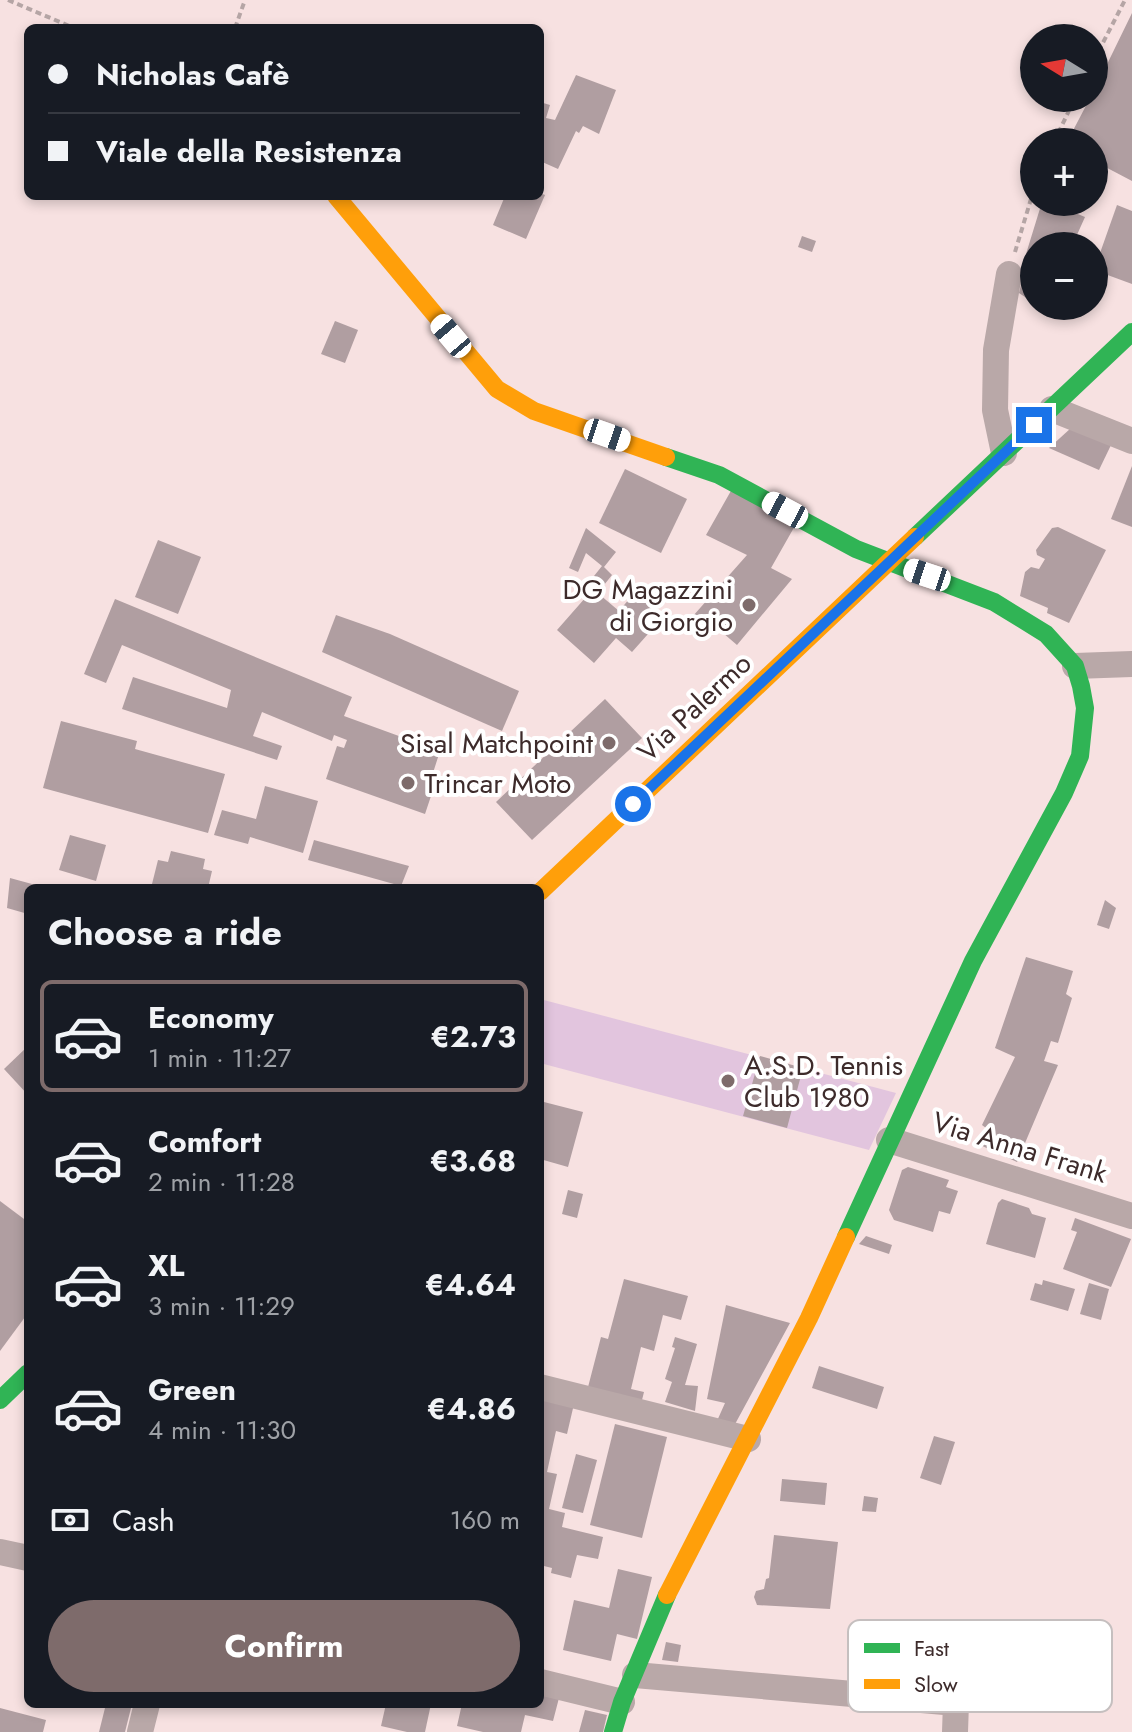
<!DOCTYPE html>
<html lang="en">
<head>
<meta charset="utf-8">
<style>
  :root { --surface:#171b24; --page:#242831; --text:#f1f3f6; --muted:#9ea1a6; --line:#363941; --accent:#7e6b6b }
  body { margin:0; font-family:Jost,sans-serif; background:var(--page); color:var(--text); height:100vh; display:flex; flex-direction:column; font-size:30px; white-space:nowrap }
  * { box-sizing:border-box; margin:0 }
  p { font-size:26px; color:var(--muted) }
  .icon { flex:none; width:44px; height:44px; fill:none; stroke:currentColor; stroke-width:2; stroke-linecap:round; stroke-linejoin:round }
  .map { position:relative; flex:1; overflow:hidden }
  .details { position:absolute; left:24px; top:884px; width:520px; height:824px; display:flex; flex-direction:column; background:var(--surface); border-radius:12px; box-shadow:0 4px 12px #0003 }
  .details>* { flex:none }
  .hud { position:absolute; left:24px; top:24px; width:520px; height:176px; border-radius:12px; box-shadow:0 4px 12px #0003; display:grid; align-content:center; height:176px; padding:0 24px; background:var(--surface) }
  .needle { width:52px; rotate:281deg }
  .buttons { position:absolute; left:1020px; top:24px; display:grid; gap:16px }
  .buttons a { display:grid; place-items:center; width:88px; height:88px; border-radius:50%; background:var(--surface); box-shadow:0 4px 12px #0003; font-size:40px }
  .end { position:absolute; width:36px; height:36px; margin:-18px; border:10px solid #1a73e8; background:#fff; box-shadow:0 0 0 4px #fff }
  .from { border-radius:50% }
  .car { position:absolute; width:24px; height:48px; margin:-24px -12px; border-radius:10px; box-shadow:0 0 6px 2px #0007; background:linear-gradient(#fff 24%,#345 0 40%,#fff 0 76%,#345 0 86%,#fff 0) }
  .hud b { display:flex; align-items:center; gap:28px; height:76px; font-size:30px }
  .hud b+b { border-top:2px solid var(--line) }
  .hud i { width:20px; height:20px; background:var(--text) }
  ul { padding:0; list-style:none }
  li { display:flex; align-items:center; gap:24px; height:112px; margin:0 16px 12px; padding:0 8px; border:4px solid transparent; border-radius:12px }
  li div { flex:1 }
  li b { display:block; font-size:30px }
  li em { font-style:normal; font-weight:700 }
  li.on { border-color:var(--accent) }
  li>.icon { width:72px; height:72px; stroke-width:1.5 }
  h2 { padding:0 24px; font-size:36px; line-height:96px }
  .pay { display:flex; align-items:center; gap:20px; height:88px; padding:0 24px; font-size:30px }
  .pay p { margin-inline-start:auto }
  .primary-button { display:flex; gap:16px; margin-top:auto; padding:16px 24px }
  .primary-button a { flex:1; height:92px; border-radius:48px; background:var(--accent); color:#fff; font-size:32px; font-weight:700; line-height:92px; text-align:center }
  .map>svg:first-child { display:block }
  .green { fill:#e2c5de }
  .building { fill:#b09ea1 }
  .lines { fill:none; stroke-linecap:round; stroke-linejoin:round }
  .path { stroke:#b5a5a5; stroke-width:4; stroke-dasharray:6 4; stroke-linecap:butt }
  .street { stroke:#b9a8a8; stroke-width:26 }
  .fast { stroke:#30b455; stroke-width:18 }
  .slow { stroke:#ff9f0a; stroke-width:18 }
  .route { stroke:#1a73e8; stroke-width:10 }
  .poi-dot { fill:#7e6b6b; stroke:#fff; stroke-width:3 }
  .labels { text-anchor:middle; stroke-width:8; stroke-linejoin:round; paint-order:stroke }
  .poi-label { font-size:28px; fill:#3d2b2b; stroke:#fff; text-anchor:end }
  .street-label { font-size:28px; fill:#3d2b2b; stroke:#fff }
  .key { fill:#fff; stroke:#c5bfbf; stroke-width:2 }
  .key-label { font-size:22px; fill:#3d2b2b }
</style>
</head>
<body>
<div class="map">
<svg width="1132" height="1732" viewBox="0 0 1132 1732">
  <rect width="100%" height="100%" fill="#f7e1e1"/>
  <polygon class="green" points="540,999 896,1093 869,1150 540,1063"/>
  <g class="building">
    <polygon points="1132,13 1132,181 1094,161 1094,142 1067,142 1090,98 1094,98 1094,91"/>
    <polygon points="576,75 616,90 599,134 583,126 579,133 576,131 558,169 540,161 540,102 550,105 546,118 555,120"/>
    <polygon points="540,193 545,195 526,239 493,225 505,196 540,196"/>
    <polygon points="1042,202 1064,202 1061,207 1085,217 1072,246 1034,246 1034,303 1019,293 1025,268 1022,267"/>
    <polygon points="1117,205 1132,211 1132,284 1094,270"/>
    <polygon points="802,236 816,241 812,252 798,247"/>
    <polygon points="335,321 358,330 345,363 321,354"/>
    <polygon points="1071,428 1111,445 1099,470 1049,448"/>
    <polygon points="1132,466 1132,527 1111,519"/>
    <polygon points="625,469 687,499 661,553 599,523"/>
    <polygon points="732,489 796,524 771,568 792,579 737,645 716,627 712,632 693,616 747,555 706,535"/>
    <polygon points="1058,527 1106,550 1069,623 1047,613 1048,608 1020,596 1025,572 1031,567 1039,569 1045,559 1037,555 1036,550 1052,528"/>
    <polygon points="586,528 616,552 604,567 612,575 604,585 594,576 602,566 586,553 578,572 569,568"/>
    <polygon points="158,540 201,557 178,614 135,597"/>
    <polygon points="593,589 619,611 636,591 664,616 632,652 616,638 594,663 557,630"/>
    <polygon points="115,599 352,697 344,716 440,751 432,776 437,778 425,814 326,779 337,746 344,748 347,740 334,735 332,741 262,712 253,736 282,746 277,760 122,709 133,677 227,708 231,690 122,645 106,683 84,674"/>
    <polygon points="336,615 390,634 519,691 502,731 322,652"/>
    <polygon points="605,699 642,738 532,840 496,802"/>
    <polygon points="61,721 137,741 135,749 225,774 208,833 43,788"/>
    <polygon points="265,786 318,801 303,853 250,837 248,844 214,835 222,810 256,819"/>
    <polygon points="70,835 106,845 96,881 59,870"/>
    <polygon points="314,840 409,866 401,886 308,860"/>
    <polygon points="171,851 205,859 203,869 212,871 208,888 151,888 158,860 168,862"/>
    <polygon points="10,878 43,887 28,888 28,914 7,908"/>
    <polygon points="1105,900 1116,908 1109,929 1097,925"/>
    <polygon points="1026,957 1073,971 1066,994 1072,998 1058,1043 1051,1041 1044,1061 1058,1065 1017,1162 978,1144 986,1128 982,1125 1015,1057 995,1048"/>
    <polygon points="28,1046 28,1095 4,1069"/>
    <polygon points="760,1056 803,1068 787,1128 743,1116"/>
    <polygon points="540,1101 583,1112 568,1167 540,1159"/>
    <polygon points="908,1167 949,1180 946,1187 958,1191 950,1214 939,1211 933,1232 894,1220 889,1210 902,1170"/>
    <polygon points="568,1190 583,1194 577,1218 562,1214"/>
    <polygon points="1002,1199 1029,1208 1032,1214 1046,1218 1035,1258 986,1244 998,1203"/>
    <polygon points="0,1201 28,1222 28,1313 0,1351"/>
    <polygon points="1075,1218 1131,1239 1111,1287 1063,1269 1077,1232 1071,1230"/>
    <polygon points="866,1236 892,1245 889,1254 859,1244"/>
    <polygon points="624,1279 688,1296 681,1320 663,1315 654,1351 641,1347 631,1389 644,1392 641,1404 587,1391 601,1337 608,1339"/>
    <polygon points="1043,1280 1075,1289 1068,1311 1030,1300 1035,1283 1042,1285"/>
    <polygon points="1089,1283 1109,1289 1101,1320 1080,1314"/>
    <polygon points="726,1305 790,1323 734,1426 717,1421 725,1403 707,1399"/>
    <polygon points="675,1337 697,1344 685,1385 698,1386 695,1411 665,1402 672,1382 665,1379 675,1348 672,1347"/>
    <polygon points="819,1366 884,1387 877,1409 812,1388"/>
    <polygon points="540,1396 574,1404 567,1434 556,1431 547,1472 557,1474 549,1509 565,1513 562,1527 603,1537 598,1559 577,1555 571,1578 551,1573 552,1568 540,1565"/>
    <polygon points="615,1424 667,1437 642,1538 590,1525"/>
    <polygon points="934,1436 955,1442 941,1485 920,1478"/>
    <polygon points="576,1454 597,1460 583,1513 562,1508"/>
    <polygon points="782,1479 827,1483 825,1505 780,1501"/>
    <polygon points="864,1496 878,1498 876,1512 862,1511"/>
    <polygon points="774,1535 838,1542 830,1609 757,1605 754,1597 756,1591 764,1589 766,1579 769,1578"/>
    <polygon points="618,1569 652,1577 637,1639 617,1634 611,1661 563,1650 574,1600 609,1608"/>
    <polygon points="666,1642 681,1645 678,1662 662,1660"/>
    <polygon points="540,1694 559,1698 553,1721 525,1715 521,1732 483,1732 457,1726 462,1704 540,1704"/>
    <polygon points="106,1704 132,1704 125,1732 99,1732"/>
    <polygon points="386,1704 431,1704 425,1732 407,1732 381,1726"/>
    <polygon points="0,1708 46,1720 43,1732 0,1732"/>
    <polygon points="585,1710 607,1715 603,1732 579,1732"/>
  </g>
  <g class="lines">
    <g class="path">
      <polyline points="8,0 74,28"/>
      <polyline points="235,28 245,0"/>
      <polyline points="1094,60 1125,0"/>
      <polyline points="1054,142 1075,98"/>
      <polyline points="1015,252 1034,189"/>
    </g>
    <g class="street">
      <polyline points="1052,409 1132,441"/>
      <polyline points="1004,453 995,410 996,350 1009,274"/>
      <polyline points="1075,666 1132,664"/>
      <polyline points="889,1140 1132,1216"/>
      <polyline points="540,1387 748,1439"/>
      <polyline points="0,1552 28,1558"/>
      <polyline points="635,1675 956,1703 955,1732"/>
      <polyline points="540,1682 622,1702"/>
      <polyline points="140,1732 147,1704"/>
    </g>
    <g class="fast">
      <polyline points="666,457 719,475 856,549 994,602 1046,634 1075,666 1081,686 1085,708 1080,756 1064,793 973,961 846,1237"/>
      <polyline points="915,537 1132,332"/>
      <polyline points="0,1400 28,1373"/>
      <polyline points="613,1732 622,1702 667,1595"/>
    </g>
    <g class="slow">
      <polyline points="336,196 497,389 534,411 666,457"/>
      <polyline points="540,892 915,537"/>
      <polyline points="667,1595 809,1318 846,1237"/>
    </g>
  </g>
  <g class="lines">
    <polyline class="route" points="633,804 1034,425"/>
  </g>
  <g class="poi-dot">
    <circle cx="749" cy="605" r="8"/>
    <circle cx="609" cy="743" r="8"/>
    <circle cx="408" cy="783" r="8"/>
    <circle cx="728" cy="1081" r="8"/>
  </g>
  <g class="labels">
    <g class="poi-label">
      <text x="733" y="599">DG Magazzini<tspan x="733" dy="32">di Giorgio</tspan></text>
      <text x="593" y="753">Sisal Matchpoint</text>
      <text x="424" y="793" text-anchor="start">Trincar Moto</text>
      <text x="744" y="1075" text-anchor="start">A.S.D. Tennis<tspan x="744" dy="32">Club 1980</tspan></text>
    </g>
    <g class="street-label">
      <text transform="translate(694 707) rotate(-43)" y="10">Via Palermo</text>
      <text transform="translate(1020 1147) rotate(17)" y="10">Via Anna Frank</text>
    </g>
  </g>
  <rect x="848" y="1620" width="264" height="92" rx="12" class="key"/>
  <rect x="864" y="1643" width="36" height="10" fill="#30b455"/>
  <rect x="864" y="1679" width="36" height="10" fill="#ff9f0a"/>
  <g class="key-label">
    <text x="914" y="1656">Fast</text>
    <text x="914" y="1692">Slow</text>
  </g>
</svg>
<div class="buttons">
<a><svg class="needle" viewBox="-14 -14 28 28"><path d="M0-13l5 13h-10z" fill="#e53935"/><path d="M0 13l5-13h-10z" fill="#9ea1a6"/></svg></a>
<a>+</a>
<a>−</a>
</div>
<i class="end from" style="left:633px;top:804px"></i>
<i class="end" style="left:1034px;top:425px"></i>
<i class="car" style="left:451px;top:336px;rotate:320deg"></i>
<i class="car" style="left:607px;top:435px;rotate:109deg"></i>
<i class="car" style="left:785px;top:510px;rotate:298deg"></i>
<i class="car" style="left:927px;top:575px;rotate:288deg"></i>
<div class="hud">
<b><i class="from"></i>Nicholas Cafè</b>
<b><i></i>Viale della Resistenza</b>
</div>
<section class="details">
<h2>Choose a ride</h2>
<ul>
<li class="on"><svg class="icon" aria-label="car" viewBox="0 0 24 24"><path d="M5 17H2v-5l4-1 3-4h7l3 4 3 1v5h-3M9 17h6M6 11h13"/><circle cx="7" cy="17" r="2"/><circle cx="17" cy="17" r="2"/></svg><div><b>Economy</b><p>1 min · 11:27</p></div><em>€2.73</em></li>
<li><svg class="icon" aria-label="car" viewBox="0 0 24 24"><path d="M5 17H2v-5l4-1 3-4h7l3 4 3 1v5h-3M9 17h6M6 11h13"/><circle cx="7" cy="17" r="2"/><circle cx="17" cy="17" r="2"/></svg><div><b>Comfort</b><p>2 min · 11:28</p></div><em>€3.68</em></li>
<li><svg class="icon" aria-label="car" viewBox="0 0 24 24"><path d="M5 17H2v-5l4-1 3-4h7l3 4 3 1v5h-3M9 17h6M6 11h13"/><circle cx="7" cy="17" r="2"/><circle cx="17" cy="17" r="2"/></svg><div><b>XL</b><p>3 min · 11:29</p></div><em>€4.64</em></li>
<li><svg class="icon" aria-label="car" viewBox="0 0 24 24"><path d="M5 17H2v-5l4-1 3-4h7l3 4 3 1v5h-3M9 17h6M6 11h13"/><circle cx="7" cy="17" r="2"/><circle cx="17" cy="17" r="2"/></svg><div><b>Green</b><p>4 min · 11:30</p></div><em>€4.86</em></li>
</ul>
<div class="pay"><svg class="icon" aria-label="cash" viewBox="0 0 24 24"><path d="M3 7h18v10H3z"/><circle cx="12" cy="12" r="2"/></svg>Cash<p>160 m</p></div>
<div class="primary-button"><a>Confirm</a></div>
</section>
</div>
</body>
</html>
